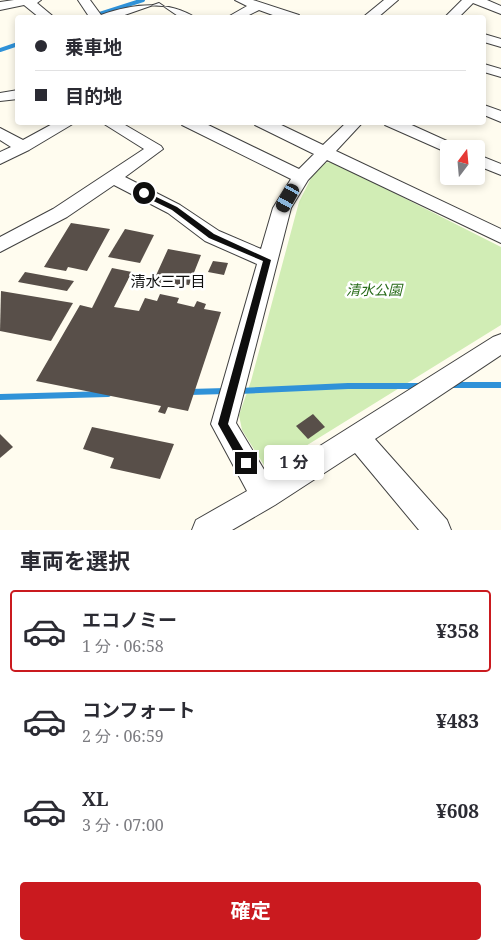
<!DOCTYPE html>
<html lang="ja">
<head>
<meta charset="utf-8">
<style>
  :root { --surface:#fff; --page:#f7f7f7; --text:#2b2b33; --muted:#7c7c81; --line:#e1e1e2; --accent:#ca1a1f }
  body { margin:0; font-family:"Noto Serif","Noto Sans JP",serif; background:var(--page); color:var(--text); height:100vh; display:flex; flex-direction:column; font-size:19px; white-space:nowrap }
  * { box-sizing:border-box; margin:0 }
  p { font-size:16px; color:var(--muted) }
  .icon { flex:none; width:28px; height:28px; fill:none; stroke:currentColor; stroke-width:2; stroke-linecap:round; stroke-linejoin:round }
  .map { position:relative; height:530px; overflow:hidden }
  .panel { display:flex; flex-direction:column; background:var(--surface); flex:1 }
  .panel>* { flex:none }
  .banner { position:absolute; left:15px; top:15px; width:471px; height:110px; border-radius:5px; box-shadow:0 2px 8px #0003; display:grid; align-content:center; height:110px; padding:0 20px; background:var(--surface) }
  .needle { width:32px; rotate:16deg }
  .tools { position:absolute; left:440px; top:140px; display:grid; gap:10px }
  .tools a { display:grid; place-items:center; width:45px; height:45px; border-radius:5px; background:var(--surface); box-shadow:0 2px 8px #0003; font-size:25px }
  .end { position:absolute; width:22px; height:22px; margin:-11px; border:6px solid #0e0e0e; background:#fff; box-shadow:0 0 0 2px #fff }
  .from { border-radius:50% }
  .bubble { position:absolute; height:35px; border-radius:5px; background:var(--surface); box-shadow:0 2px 8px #0003; font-size:16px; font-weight:700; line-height:35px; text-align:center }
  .car { position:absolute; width:15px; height:30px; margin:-15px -8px; border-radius:6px; box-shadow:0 0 4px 1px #0007; background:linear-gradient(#222 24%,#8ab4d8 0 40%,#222 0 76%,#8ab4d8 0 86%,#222 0) }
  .banner b { display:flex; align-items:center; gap:18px; height:48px; font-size:19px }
  .banner b+b { border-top:1px solid var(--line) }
  .banner i { width:12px; height:12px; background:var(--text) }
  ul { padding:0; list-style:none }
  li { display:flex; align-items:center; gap:15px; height:82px; margin:0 10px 8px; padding:0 10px; border:2px solid transparent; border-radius:5px }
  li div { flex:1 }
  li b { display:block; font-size:19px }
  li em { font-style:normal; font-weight:700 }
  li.active { border-color:var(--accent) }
  li>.icon { width:45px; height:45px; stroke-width:1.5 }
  h2 { padding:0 20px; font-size:22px; line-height:60px }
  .action { display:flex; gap:10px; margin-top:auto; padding:10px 20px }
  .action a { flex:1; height:58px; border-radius:5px; background:var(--accent); color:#fff; font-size:20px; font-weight:700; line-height:58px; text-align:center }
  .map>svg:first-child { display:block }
  .green { fill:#d1edb5 }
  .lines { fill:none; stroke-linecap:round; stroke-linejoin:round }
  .stream-far1 { stroke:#3092d8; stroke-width:4 }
  .stream { stroke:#3092d8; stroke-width:6 }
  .building { fill:#584f49 }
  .minor-casing { stroke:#414141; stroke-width:2 }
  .minor { fill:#fff; fill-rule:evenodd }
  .route { fill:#0e0e0e }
  .labels { text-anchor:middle; stroke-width:5; stroke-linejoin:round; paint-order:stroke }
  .park-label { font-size:14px; font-style:italic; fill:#286b19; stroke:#fff }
  .neighbourhood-label { font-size:15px; fill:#0e0e0e; stroke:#fff }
</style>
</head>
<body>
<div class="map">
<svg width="501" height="530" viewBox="0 0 501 530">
  <rect width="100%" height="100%" fill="#fffcef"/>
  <polygon class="green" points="333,162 501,247 501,325 267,470 242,430 239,415 251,381 299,202 313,174 321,163"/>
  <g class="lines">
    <g class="stream-far1">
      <polyline points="87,18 143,0"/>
      <polyline points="0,50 18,44"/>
    </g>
    <g class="stream">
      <polyline points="449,385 501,385"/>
      <polyline points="239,391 348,386 421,386"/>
      <polyline points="189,392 226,391"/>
      <polyline points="0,397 108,394"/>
    </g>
  </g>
  <g class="building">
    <polygon points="71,223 110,229 87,271 68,267 66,271 44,267"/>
    <polygon points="125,229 154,235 140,263 108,257"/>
    <polygon points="168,249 201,255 189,285 179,284 178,286 163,281 161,283 153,282"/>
    <polygon points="213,261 228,263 224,275 208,272"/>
    <polygon points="112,268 132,272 114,307 139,311 145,298 157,301 160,294 179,298 177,303 194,307 197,301 206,304 204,309 221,312 188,411 168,407 165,414 158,412 161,406 36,381 80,305 92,308"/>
    <polygon points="25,272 74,281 67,291 18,282"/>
    <polygon points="1,291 73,303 51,341 0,331"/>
    <polygon points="313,414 325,427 308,439 296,426"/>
    <polygon points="92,427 174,444 160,479 110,468 114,458 83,449"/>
    <polygon points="0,434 13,447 0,458"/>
  </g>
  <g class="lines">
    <g class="minor-casing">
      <g id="minor">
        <polygon points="14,0 41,0 37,3 55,18 40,18 24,5 0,10 0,2"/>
        <path d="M78 0H90L101 15C134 3 168 0 196 18H181L159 3 116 18H90Z"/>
        <polygon points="235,0 253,0 299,15 301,18 281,18 259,10 243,18 226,18 247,6"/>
        <polygon points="384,0 398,0 377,18 362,18"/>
        <polygon points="462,0 487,0 501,6 501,14 473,3 458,18 444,18"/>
        <polygon points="484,34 501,39 501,47 484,42"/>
        <polygon points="484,64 501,69 501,77 484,72"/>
        <polygon points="18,90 18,99 0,101 0,93"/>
        <polygon points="484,105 501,111 501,122 484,115"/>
        <polygon points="56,122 76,122 29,150 0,164 0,152 11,147 0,140 0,128 23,140"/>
        <polygon points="101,122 120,122 161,146 163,149 125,177 180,205 219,231 261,249 273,208 291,179 182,125 181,122 202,122 299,169 314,154 255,125 254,122 275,122 323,145 347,122 363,122 336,151 501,229 501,243 327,160 308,180 291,208 236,423 269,478 493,337 501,334 501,355 375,439 447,520 451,530 419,530 355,453 275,505 232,530 192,530 196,520 247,491 211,424 257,264 205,241 168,213 114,185 67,217 0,252 0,237 53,209 144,149"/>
        <polygon points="384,122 405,122 458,146 460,149 449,149 449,153 446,152 385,125"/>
        <polygon points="476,154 501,164 501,175 476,165"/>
      </g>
    </g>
    <use href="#minor" class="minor"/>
  </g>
  <polygon class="route" points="144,191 177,207 214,234 271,260 228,424 251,463 246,468 242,467 218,424 263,261 209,238 172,210 141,195 140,193"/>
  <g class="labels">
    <g class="park-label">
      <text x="374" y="295">清水公園</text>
    </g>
    <g class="neighbourhood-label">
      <text x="168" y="287">清水三丁目</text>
    </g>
  </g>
</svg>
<div class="tools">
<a><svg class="needle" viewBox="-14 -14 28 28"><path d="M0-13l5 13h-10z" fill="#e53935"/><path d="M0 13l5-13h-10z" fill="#7c7c81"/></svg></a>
</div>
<i class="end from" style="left:144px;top:193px"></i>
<i class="end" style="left:246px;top:463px"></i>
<div class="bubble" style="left:264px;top:445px;width:60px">1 分</div>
<i class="car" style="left:288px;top:198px;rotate:209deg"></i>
<div class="banner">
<b><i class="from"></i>乗車地</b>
<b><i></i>目的地</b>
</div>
</div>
<section class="panel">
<h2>車両を選択</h2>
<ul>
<li class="active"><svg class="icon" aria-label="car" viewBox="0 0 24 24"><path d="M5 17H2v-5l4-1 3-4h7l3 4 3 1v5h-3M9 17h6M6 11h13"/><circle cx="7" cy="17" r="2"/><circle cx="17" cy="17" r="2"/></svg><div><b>エコノミー</b><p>1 分 · 06:58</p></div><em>¥358</em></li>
<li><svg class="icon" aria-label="car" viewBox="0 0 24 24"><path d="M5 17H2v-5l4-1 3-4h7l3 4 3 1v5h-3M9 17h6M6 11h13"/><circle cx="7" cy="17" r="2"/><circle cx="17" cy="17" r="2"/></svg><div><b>コンフォート</b><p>2 分 · 06:59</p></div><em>¥483</em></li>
<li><svg class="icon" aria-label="car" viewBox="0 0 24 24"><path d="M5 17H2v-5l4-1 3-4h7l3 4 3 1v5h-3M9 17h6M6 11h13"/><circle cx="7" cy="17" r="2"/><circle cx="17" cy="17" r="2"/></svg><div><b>XL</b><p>3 分 · 07:00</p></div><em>¥608</em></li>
</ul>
<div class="action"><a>確定</a></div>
</section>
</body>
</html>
